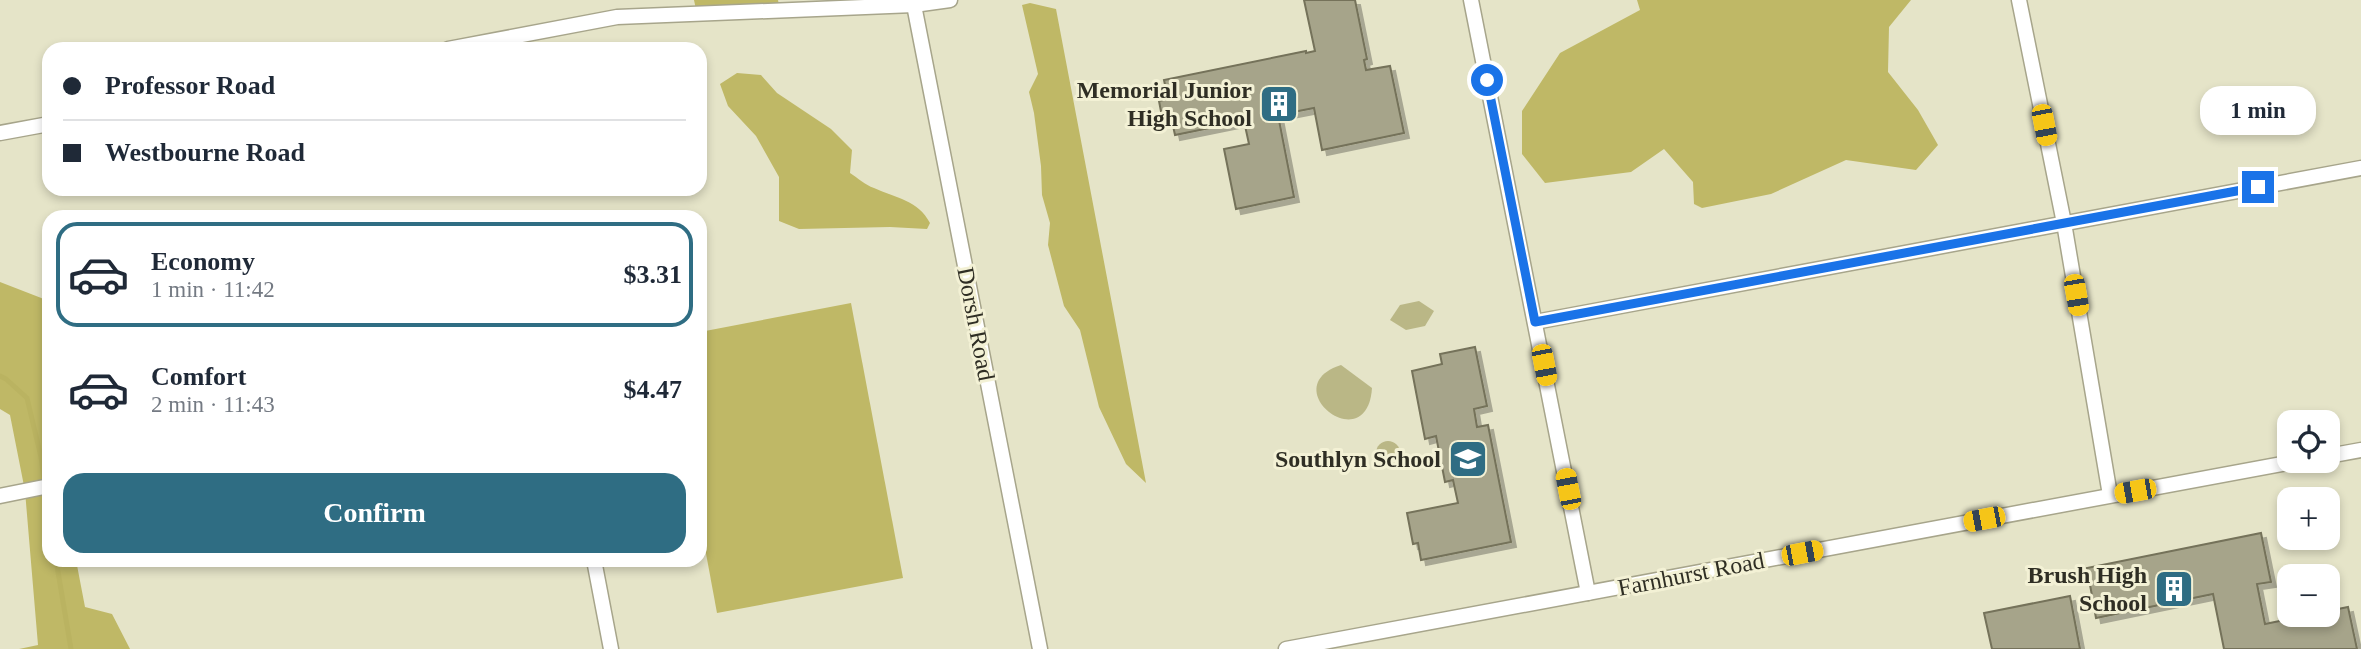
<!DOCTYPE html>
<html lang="en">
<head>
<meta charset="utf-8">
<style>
  :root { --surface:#fff; --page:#f6f6f7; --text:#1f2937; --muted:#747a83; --line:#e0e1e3; --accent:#2f6d83 }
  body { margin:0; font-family:Georgia,serif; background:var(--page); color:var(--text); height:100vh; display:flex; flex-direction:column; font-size:26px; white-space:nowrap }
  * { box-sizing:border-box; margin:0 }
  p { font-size:23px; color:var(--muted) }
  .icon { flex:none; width:38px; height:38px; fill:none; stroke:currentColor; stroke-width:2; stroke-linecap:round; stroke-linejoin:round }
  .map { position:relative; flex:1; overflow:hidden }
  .details { position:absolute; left:42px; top:210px; width:665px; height:357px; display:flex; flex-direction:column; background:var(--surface); border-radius:21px; box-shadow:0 4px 10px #0003 }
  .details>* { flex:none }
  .guide { position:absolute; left:42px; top:42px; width:665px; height:154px; border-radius:21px; box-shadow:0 4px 10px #0003; display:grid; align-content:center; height:154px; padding:0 21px; background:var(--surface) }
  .buttons { position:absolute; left:2277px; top:410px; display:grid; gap:14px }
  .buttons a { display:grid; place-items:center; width:63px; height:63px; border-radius:14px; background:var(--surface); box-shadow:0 4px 10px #0003; font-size:35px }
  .end { position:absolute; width:32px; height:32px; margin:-16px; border:9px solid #1a73e8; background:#fff; box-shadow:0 0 0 4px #fff }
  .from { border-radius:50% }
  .bubble { position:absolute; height:49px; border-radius:21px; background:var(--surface); box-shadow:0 4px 10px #0003; font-size:23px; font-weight:600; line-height:49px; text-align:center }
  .car { position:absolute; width:21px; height:42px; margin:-21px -10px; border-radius:9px; box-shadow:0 0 5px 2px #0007; background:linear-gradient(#f5c518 24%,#345 0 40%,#f5c518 0 76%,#345 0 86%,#f5c518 0) }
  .guide b { display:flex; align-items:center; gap:24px; height:66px; font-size:26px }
  .guide b+b { border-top:2px solid var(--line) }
  .guide i { width:18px; height:18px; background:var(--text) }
  ul { padding:12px 0 0; list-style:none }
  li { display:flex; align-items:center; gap:21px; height:105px; margin:0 14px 10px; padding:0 7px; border:4px solid transparent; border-radius:21px }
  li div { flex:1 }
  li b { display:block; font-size:26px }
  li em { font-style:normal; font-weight:600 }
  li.current { border-color:var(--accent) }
  li>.icon { width:63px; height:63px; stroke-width:1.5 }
  .button { display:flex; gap:14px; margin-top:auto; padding:14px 21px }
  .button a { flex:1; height:80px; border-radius:21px; background:var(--accent); color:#fff; font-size:28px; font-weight:600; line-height:80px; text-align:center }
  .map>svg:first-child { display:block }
  .green { fill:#bab786 }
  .forest { fill:#bfb866 }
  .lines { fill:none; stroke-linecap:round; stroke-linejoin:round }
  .stream { stroke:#bab361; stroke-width:5 }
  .building { fill:#a6a48a; stroke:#74725a; stroke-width:2; filter:url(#shadow) }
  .minor-casing { stroke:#a7a58b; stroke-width:17 }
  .minor { stroke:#fff; stroke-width:14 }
  .route { stroke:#1a73e8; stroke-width:9 }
  .labels { text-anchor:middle; stroke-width:6; stroke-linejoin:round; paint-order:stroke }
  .poi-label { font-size:24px; font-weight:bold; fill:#2f2e24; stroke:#f3f1d5; text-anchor:end }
  .street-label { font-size:24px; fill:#2f2e24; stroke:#f3f1d5 }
</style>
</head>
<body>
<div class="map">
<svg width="2361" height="649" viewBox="0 0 2361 649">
  <defs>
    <filter id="shadow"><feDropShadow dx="5" dy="5" stdDeviation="0" flood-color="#0004"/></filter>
  </defs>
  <rect width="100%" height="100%" fill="#e5e4c8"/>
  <g class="green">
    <polygon points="1419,301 1434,311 1425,326 1406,330 1390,320 1400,305"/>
    <path d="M1341 365 1372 388C1367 461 1273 387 1341 365Z"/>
    <circle cx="1388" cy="453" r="12"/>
  </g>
  <g class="forest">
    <polygon points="694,0 778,0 780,11 697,14"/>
    <polygon points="1637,0 1911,0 1889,27 1888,72 1918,110 1938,145 1916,170 1846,160 1771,194 1702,208 1694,204 1693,182 1664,149 1631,172 1545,183 1522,154 1522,111 1560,53 1640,10"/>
    <polygon points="1030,3 1056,9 1146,483 1126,464 1099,407 1080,330 1064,306 1048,245 1050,223 1042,195 1041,166 1034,113 1029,92 1038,74 1022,5"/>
    <path d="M737 73 761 75 777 93 831 129 852 150 850 173C858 178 865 185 874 188 896 198 918 200 930 223L927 229 890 227 799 229 779 221V177L756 136 728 106 720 84Z"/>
    <polygon points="0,282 49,301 49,382 42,384 49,418 49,560 76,560 85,607 112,614 130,649 19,649 38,645 25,491 10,415 0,409"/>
    <polygon points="851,303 903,578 717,613 700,521 700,332"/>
  </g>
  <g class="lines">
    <g class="stream">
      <polyline points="0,376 6,379 27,398 41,457 49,515"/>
      <polyline points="56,560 71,649"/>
    </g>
  </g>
  <g class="building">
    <polygon points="1304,0 1355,0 1367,59 1364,60 1366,70 1390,66 1404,133 1322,150 1314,108 1278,115 1294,197 1236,209 1224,149 1249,144 1244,121 1175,135 1172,121 1163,122 1159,101 1168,99 1164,80 1306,51 1306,53 1315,51"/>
    <polygon points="1475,347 1487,406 1474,409 1477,427 1488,425 1511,542 1421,560 1418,543 1413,544 1407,513 1458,503 1453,480 1445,482 1436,436 1425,439 1412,371 1442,364 1440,354"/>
    <polygon points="2261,533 2271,582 2257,584 2265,624 2313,614 2328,614 2328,611 2348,607 2357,649 2224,649 2213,594 2096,618 2087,568"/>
    <polygon points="2070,596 2080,649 1992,649 1984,613"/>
  </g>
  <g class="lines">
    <g class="minor-casing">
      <g id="minor">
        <polyline points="913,0 1040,649"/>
        <polyline points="1471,0 1588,593"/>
        <polyline points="2019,0 2064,223 2110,495"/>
        <polyline points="448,49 617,17 914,5 950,0"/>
        <polyline points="0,133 49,124"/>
        <polyline points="1535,322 2361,168"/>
        <polyline points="2328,456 2361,450"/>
        <polyline points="0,496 49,486"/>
        <polyline points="594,560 611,649"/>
        <polyline points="1286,649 2303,460"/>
      </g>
    </g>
    <use href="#minor" class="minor"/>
  </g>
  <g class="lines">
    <polyline class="route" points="1487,80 1535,322 2258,187"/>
  </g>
  <defs>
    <g id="building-square" transform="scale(2.0125)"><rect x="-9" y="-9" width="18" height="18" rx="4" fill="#2f6d83" stroke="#f3f1d5"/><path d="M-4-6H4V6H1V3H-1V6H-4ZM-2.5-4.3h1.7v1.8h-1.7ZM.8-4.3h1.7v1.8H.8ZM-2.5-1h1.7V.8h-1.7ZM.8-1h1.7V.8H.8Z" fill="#fff"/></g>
    <g id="school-square" transform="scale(2.0125)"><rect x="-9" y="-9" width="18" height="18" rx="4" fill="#2f6d83" stroke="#f3f1d5"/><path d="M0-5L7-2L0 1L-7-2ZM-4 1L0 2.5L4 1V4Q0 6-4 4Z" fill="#fff"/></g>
  </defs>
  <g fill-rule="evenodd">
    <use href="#building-square" x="1279" y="104"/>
    <use href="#school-square" x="1468" y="459"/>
    <use href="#building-square" x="2174" y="589"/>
  </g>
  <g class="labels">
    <g class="poi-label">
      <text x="1252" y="98">Memorial Junior<tspan x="1252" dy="28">High School</tspan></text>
      <text x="1441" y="467">Southlyn School</text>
      <text x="2147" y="583">Brush High<tspan x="2147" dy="28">School</tspan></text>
    </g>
    <g class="street-label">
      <text transform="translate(976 324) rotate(79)" y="8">Dorsh Road</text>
      <text transform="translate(1691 574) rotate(-11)" y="8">Farnhurst Road</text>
    </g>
  </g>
</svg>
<div class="buttons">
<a><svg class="icon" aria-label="locate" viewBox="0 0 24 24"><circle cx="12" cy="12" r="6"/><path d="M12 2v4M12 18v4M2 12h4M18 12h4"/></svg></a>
<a>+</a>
<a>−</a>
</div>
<i class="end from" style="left:1487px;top:80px"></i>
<i class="end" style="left:2258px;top:187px"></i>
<div class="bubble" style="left:2200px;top:86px;width:116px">1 min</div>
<i class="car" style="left:2044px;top:125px;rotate:169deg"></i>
<i class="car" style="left:2076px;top:295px;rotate:170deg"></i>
<i class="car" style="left:1544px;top:365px;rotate:169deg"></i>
<i class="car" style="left:1568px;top:489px;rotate:349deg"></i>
<i class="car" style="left:2135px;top:491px;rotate:260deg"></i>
<i class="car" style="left:1984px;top:519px;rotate:259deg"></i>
<i class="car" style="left:1802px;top:553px;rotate:79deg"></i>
<div class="guide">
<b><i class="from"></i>Professor Road</b>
<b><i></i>Westbourne Road</b>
</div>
<section class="details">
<ul>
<li class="current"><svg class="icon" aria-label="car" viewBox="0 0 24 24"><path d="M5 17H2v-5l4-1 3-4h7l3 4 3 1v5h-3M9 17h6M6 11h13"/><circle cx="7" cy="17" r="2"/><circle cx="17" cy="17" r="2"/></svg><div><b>Economy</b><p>1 min · 11:42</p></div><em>$3.31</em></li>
<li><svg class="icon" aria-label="car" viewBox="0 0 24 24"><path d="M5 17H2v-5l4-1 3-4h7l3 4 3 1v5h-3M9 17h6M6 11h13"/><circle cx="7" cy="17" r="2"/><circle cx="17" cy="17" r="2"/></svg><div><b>Comfort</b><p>2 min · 11:43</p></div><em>$4.47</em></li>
</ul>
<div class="button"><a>Confirm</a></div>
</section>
</div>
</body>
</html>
